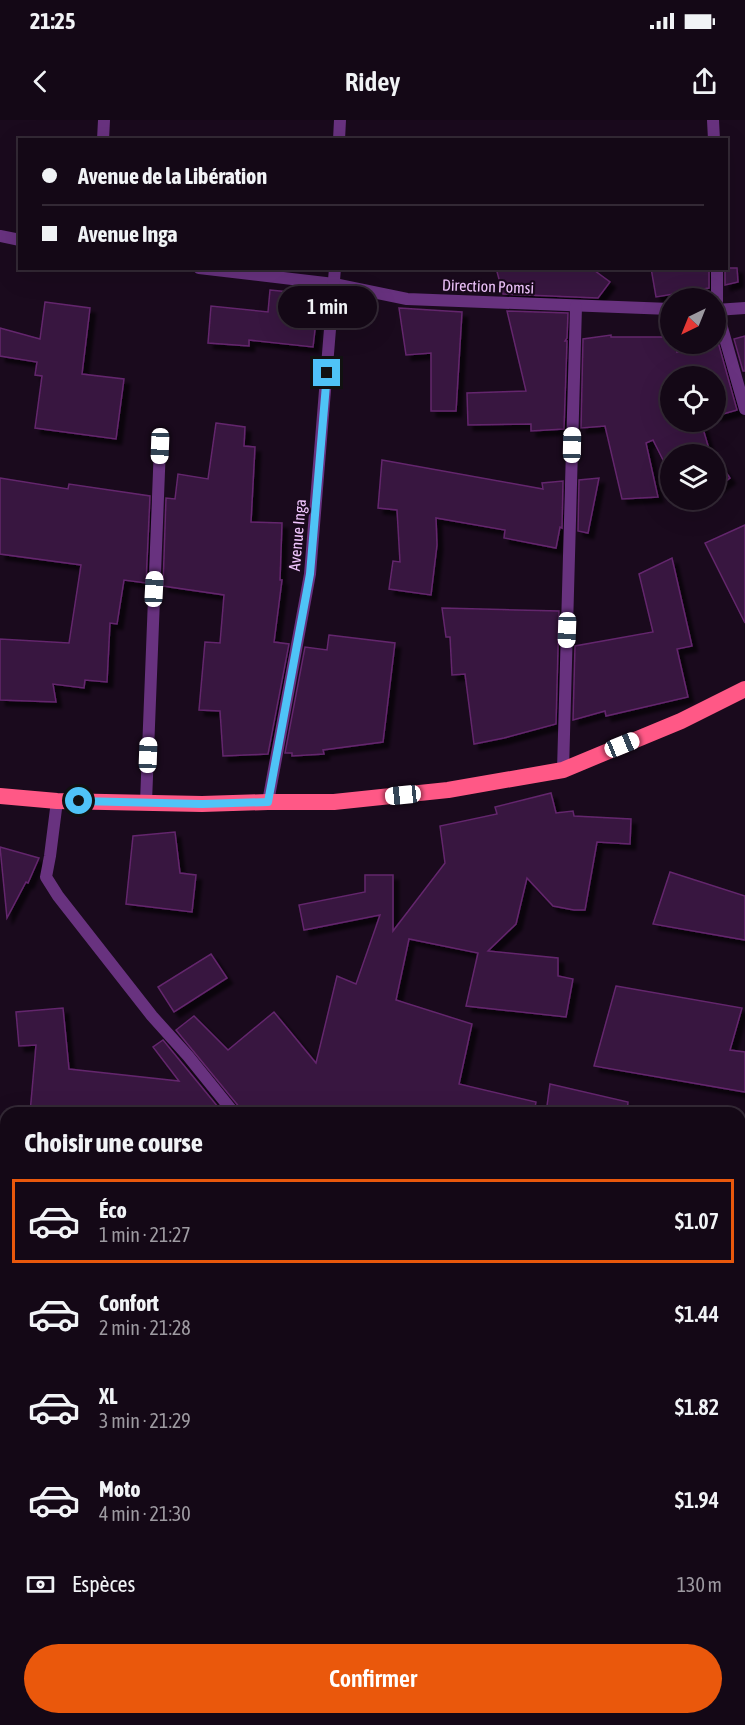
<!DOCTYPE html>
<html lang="fr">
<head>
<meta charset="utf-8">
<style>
  :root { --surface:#140816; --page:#1d111f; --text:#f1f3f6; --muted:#9d9aa1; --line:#332935; --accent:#ea580c }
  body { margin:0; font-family:"Asap Condensed",sans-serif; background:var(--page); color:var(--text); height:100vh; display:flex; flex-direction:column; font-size:22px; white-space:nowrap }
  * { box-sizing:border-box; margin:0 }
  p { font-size:20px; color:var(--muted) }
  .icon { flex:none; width:33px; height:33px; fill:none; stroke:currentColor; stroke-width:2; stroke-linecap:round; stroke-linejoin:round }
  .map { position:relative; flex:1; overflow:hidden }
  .details { position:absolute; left:0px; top:987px; width:746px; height:618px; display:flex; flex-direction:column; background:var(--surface); border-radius:18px 18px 0 0; box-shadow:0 6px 24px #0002,0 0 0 2px var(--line) }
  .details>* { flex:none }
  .hud { position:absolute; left:18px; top:18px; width:710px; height:132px; border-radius:0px; box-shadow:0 6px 24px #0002,0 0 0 2px var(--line); display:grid; align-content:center; height:132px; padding:0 24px; background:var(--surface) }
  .needle { width:39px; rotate:223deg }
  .controls { position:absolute; left:660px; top:168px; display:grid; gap:12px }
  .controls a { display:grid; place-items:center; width:66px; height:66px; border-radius:50%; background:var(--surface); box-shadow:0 6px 24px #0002,0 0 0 2px var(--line); font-size:30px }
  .end { position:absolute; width:27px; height:27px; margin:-14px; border:8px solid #4fc3f7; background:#111; box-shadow:0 0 0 3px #111 }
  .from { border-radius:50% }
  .bubble { position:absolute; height:42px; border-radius:21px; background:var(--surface); box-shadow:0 6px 24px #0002,0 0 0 2px var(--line); font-size:20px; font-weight:600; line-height:42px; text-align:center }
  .car { position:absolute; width:18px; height:36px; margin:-18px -9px; border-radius:8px; box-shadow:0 0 4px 2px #0007; background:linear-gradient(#fff 24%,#345 0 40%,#fff 0 76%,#345 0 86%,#fff 0) }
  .hud b { display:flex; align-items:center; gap:21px; height:57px; font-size:22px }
  .hud b+b { border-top:2px solid var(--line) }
  .hud i { width:15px; height:15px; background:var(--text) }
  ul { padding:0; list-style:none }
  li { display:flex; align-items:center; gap:18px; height:84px; margin:0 12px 9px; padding:0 12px; border:3px solid transparent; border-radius:0px }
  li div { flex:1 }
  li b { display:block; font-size:22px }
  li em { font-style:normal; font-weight:600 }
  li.active { border-color:var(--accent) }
  li>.icon { width:54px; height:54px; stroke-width:1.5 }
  h2 { padding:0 24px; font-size:27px; line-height:72px }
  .pay { display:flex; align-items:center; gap:15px; height:66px; padding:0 24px; font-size:22px }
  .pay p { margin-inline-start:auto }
  .primary-button { display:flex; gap:12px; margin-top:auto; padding:12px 24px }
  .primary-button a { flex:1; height:69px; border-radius:36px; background:var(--accent); color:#fff; font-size:24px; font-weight:600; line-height:69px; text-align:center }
  .status { display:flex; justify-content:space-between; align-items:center; height:42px; padding:0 30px; background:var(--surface); direction:ltr }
  .status svg { height:16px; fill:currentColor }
  header { display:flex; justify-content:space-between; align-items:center; height:78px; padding:0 24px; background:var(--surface); font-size:27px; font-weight:600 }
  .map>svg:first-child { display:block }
  .building { fill:#39153f; stroke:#63266d; stroke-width:1.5; filter:url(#shadow) }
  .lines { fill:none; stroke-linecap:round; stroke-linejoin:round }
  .service { stroke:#68327f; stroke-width:12 }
  .minor { stroke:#68327f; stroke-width:12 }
  .trunk { stroke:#ff5886; stroke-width:16 }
  .route { stroke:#4fc3f7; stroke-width:8 }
  .labels { text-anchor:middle; stroke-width:4.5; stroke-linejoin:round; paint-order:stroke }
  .street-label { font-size:16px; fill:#f2c6ff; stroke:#1a0a1d }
</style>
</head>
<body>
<div class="status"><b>21:25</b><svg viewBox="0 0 49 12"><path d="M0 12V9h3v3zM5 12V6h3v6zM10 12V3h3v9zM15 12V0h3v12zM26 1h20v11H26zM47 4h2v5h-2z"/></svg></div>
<header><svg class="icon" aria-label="back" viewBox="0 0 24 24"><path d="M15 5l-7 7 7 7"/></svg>Ridey<svg class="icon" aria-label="share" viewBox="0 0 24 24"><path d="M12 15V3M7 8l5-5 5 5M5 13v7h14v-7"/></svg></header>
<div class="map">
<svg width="745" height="1605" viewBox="0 0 745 1605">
  <defs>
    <filter id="shadow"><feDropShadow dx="5.5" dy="5.5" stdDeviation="1.5" flood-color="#0009"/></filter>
  </defs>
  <rect width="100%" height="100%" fill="#1a0a1d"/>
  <g class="building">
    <polygon points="496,148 591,148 610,162 598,178 503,174"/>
    <polygon points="651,148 709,148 709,168 656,177"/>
    <polygon points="725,148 737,148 738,162 725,165"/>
    <polygon points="270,170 319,175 313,227 249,220 249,226 208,223 211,186 268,192"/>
    <polygon points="45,182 90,188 82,254 124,259 116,319 35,308 42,256 35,255 37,242 0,236 0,208 40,219"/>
    <polygon points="399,188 462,192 456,291 431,291 431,233 406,235"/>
    <polygon points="507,191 568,193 567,218 565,221 567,221 564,309 531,311 531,304 468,305 467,273 526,271"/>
    <polygon points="611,215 611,217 670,217 670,224 676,224 677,232 718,222 737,290 716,296 716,256 670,256 670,302 701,302 709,329 713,334 670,334 670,354 653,320 646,323 658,377 622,379 605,306 581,308 583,219"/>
    <polygon points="745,216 745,251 743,251 734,219"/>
    <polygon points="216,303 245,307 244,326 255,327 251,402 282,403 280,460 282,460 274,522 289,524 268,634 223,636 220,591 199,590 205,522 220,523 224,475 163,466 166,378 175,379 178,354 208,359"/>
    <polygon points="716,338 730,358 716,368"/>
    <polygon points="382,340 543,369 542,363 563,361 562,408 560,407 556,428 504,418 505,410 436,398 437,425 431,475 389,469 393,441 400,442 397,390 378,388"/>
    <polygon points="0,358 68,369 69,364 150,376 146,463 124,460 117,504 110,503 107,562 85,560 84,568 53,564 56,582 0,580 0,519 69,523 81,445 0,434"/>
    <polygon points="599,358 588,413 578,411 579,360"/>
    <polygon points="745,405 745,503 705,423"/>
    <polygon points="672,438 692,526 677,529 688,577 606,596 605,591 573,600 575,526 653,512 639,454"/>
    <polygon points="442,488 559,491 556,604 504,618 474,624 465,554 452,555 450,517 446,517"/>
    <polygon points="329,515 395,523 383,622 323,630 324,634 292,636 292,633 285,633 305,527 327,530"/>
    <polygon points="551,673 556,693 573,691 574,696 631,699 630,724 597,722 585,790 574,790 553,786 527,758 516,804 488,831 558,838 558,856 573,859 566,897 466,886 478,833 409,819 396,880 472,904 459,964 536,982 534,993 242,993 240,988 176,910 194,896 228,930 274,892 316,943 337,856 356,864 380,795 304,810 299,785 365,772 365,755 393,755 393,811 445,743 440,706 497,694 495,687"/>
    <polygon points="175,712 180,753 196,755 192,792 126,784 133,716"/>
    <polygon points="0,727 39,738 28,763 26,762 7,798"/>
    <polygon points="670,752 745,776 745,820 653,804"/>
    <polygon points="211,834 227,858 174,892 158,867"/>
    <polygon points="616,866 742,888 730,930 745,932 745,972 594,946"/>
    <polygon points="63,888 69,949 179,961 153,927 163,920 223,993 30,993 36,925 19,926 16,892"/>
    <polygon points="550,964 628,982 627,993 546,993"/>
  </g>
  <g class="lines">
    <polyline class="service" points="146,682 160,326"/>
    <g class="minor">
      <polyline points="713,0 714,20"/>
      <polyline points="103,20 104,0"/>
      <polyline points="339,20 340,0"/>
      <polyline points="0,116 20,120"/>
      <polyline points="199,148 334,164 407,179 670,189"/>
      <polyline points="717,148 717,190 745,289"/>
      <polyline points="716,190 745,188"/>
      <polyline points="563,650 576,186"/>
      <polyline points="57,681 50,736 46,757 58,776 152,896 188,936 234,993"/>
      <polyline points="268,682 310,454 335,148"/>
      <polyline points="740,1166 745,1166"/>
      <polyline points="716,1599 721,1605"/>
    </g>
    <polyline class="trunk" points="0,676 57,681 202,684 268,682 334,682 448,670 563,650 681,601 745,569"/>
  </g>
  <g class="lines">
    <polyline class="route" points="79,681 202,684 268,682 310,454 327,253"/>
  </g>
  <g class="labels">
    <g class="street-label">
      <text transform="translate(488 166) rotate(2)" y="6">Direction Pomsi</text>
      <text transform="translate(297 415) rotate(-85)" y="6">Avenue Inga</text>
    </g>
  </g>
</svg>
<div class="controls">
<a><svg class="needle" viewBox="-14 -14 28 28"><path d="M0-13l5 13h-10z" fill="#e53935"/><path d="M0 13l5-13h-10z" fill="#9d9aa1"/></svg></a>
<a><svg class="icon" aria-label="locate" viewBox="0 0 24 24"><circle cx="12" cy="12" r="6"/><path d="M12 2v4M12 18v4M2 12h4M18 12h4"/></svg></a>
<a><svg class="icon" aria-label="layers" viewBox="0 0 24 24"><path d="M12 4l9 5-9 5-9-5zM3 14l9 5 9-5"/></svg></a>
</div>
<i class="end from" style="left:79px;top:681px"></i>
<i class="end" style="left:327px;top:253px"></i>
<div class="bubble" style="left:278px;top:166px;width:99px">1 min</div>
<i class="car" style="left:572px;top:325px;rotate:1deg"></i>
<i class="car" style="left:160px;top:326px;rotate:182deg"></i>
<i class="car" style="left:154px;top:469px;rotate:3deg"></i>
<i class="car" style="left:567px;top:510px;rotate:182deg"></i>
<i class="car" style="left:622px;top:625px;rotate:68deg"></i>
<i class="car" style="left:148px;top:635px;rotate:2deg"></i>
<i class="car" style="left:403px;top:675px;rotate:264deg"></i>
<div class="hud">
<b><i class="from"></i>Avenue de la Libération</b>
<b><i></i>Avenue Inga</b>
</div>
<section class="details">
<h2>Choisir une course</h2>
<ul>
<li class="active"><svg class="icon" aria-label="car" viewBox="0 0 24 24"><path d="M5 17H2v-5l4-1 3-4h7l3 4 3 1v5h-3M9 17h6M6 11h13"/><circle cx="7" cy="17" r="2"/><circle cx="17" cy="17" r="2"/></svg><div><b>Éco</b><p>1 min · 21:27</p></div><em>$1.07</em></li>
<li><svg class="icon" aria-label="car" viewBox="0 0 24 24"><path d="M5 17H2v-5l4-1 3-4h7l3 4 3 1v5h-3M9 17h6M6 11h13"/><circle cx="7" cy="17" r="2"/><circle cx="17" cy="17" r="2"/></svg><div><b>Confort</b><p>2 min · 21:28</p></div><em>$1.44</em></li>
<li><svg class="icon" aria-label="car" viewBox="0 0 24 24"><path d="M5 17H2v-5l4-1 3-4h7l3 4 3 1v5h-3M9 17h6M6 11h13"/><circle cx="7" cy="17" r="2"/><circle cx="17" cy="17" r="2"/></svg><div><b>XL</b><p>3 min · 21:29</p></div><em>$1.82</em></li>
<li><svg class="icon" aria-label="car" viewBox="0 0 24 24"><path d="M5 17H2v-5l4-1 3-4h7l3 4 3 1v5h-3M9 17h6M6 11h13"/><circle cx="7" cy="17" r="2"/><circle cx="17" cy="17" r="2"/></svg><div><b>Moto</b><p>4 min · 21:30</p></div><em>$1.94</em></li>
</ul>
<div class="pay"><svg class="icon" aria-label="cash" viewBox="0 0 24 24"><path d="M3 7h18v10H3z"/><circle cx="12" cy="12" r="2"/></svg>Espèces<p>130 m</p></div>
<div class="primary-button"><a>Confirmer</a></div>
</section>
</div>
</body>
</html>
